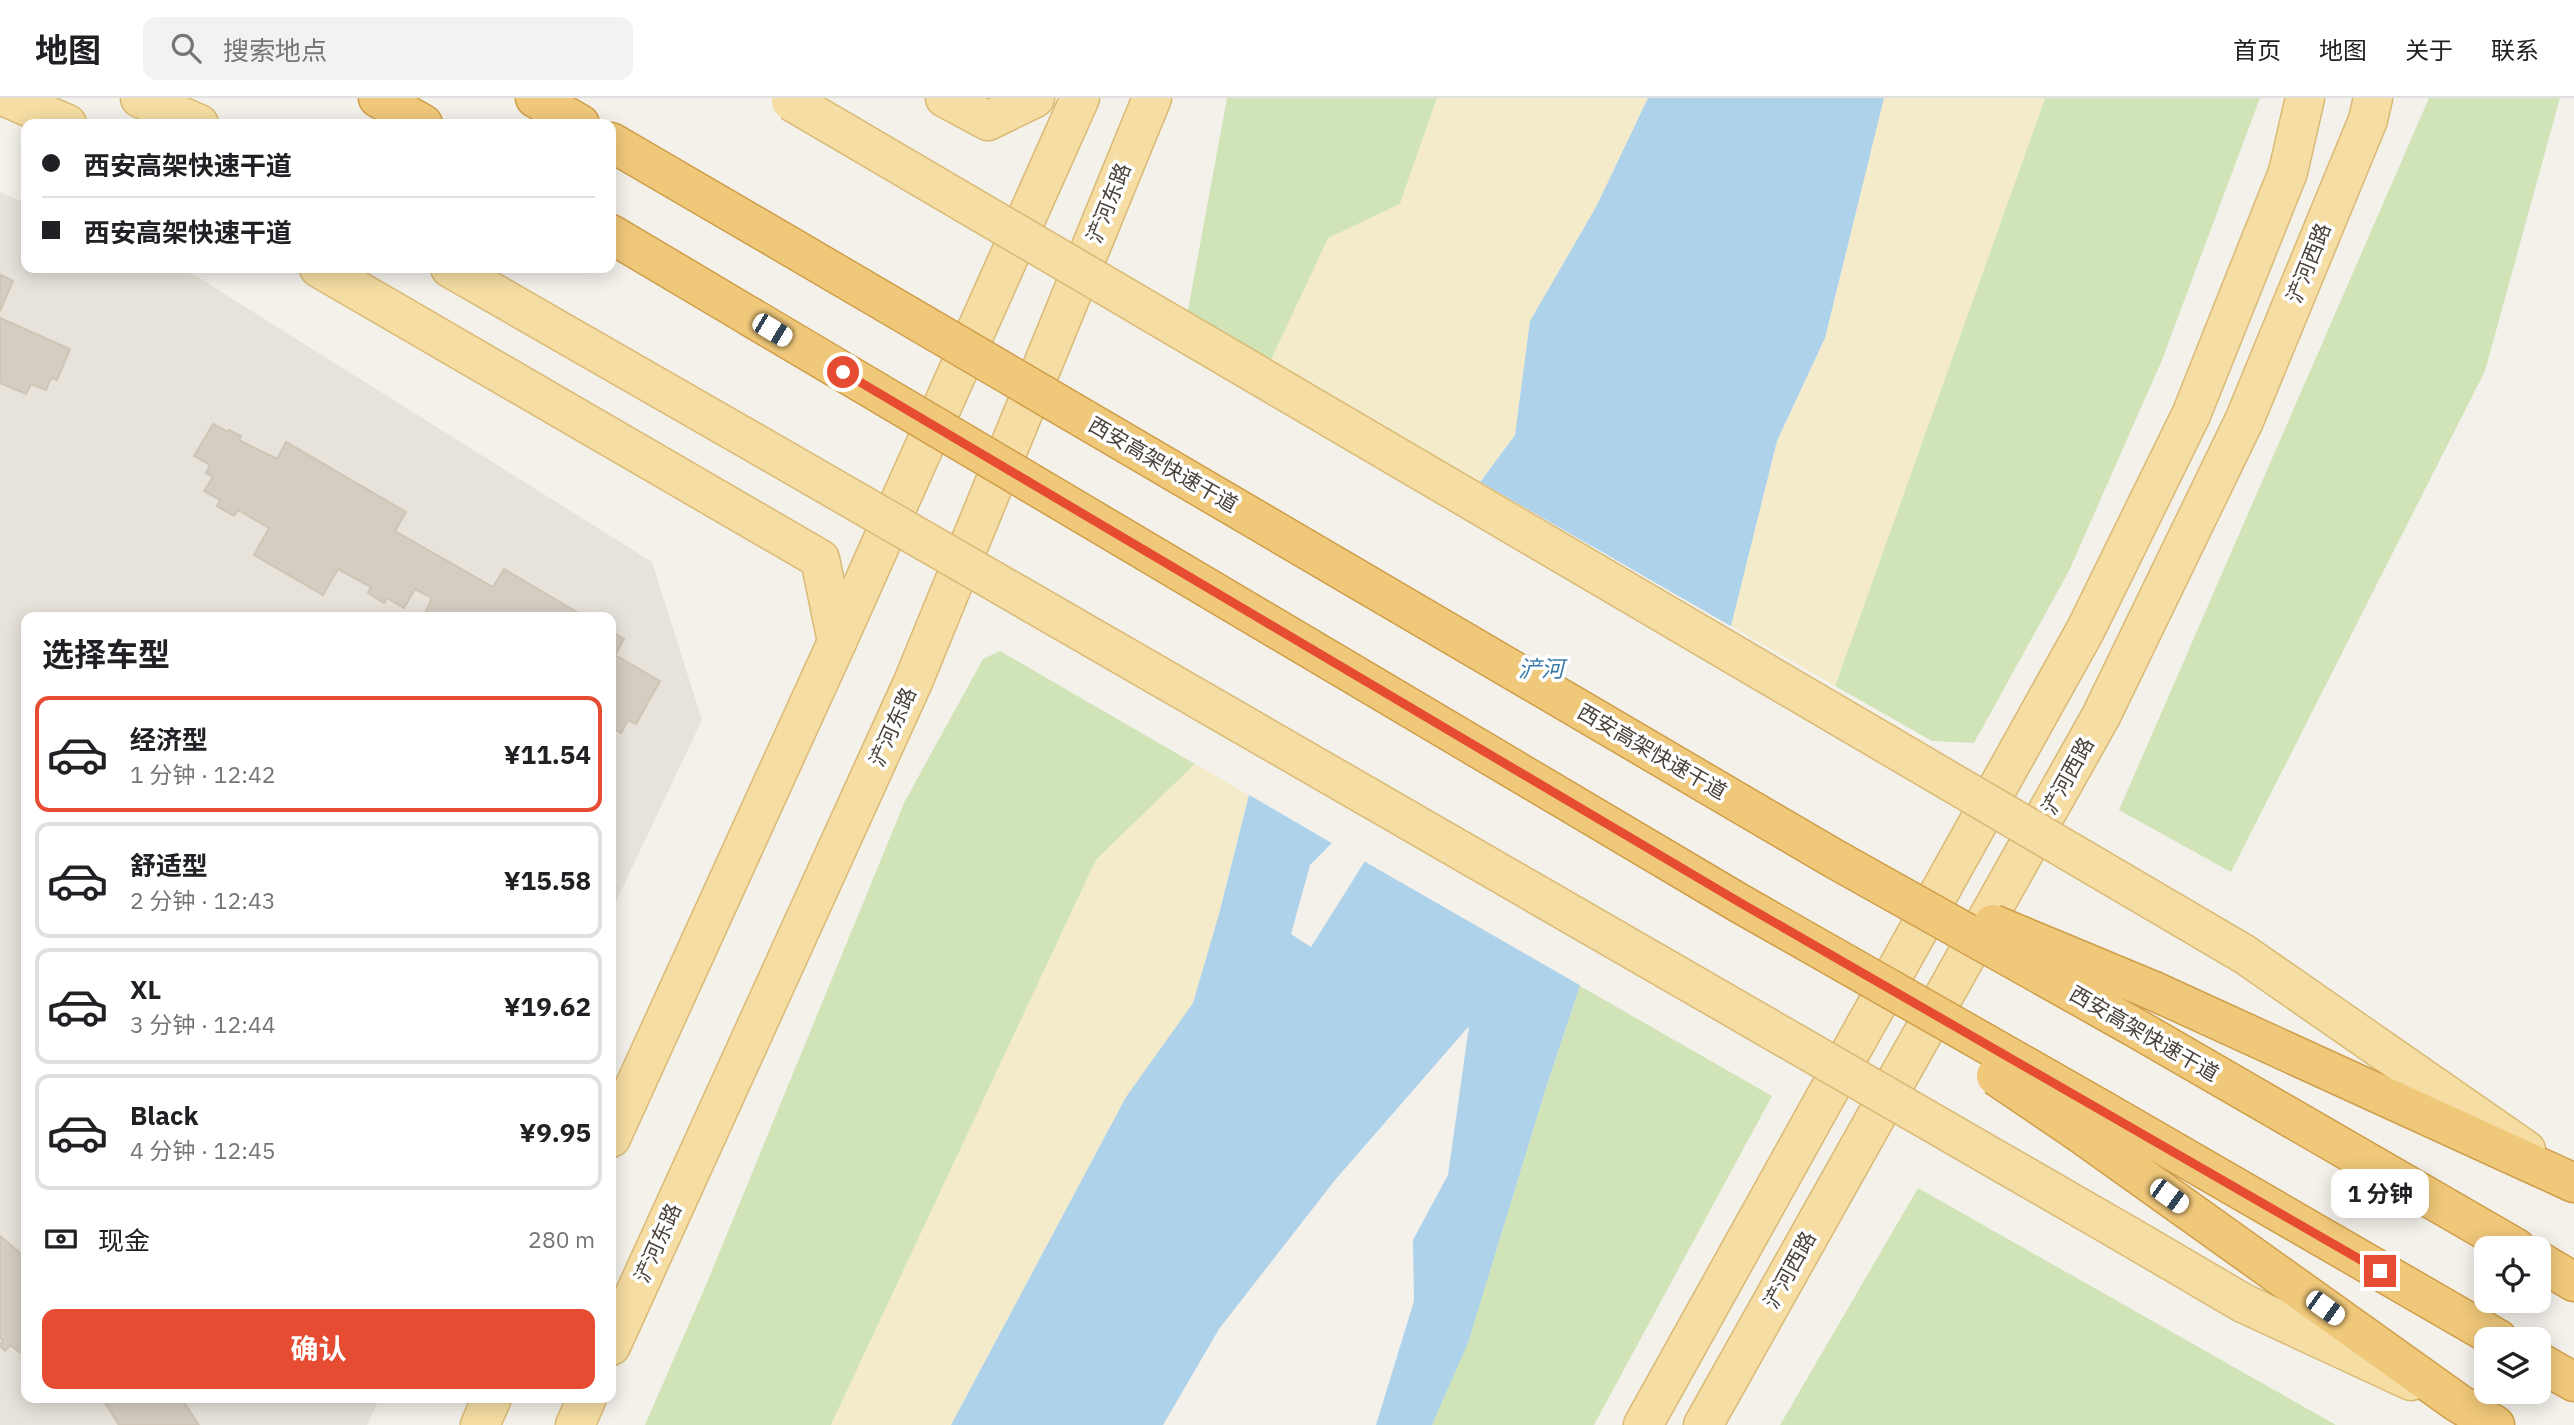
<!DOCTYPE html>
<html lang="zh">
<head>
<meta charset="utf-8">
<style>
  :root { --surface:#fff; --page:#f2f2f2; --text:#202124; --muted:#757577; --line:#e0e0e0; --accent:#e54c31 }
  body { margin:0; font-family:"IBM Plex Sans","Noto Sans SC",sans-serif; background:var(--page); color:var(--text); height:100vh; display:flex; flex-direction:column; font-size:26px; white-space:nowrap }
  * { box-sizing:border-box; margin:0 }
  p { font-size:23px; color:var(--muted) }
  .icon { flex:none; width:38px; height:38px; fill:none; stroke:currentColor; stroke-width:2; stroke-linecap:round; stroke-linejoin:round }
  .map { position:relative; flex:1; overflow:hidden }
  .side { position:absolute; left:21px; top:514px; width:595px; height:791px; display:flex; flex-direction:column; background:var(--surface); border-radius:14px; box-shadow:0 4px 18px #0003 }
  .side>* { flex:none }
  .top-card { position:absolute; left:21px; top:21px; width:595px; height:154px; border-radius:14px; box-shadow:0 4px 18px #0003; display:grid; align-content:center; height:154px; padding:0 21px; background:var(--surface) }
  .buttons { position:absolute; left:2474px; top:1138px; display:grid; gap:14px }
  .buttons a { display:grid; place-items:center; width:77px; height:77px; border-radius:14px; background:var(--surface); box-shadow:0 4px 18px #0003; font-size:35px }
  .end { position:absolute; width:32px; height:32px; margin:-16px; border:9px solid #e54c31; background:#fff; box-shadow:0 0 0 4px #fff }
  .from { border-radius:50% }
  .bubble { position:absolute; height:49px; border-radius:14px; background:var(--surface); box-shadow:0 4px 18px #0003; font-size:23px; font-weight:700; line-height:49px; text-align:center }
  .car { position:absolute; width:21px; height:42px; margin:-21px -10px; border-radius:9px; box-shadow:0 0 5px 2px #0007; background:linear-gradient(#fff 24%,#345 0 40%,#fff 0 76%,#345 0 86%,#fff 0) }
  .top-card b { display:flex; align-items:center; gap:24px; height:66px; font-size:26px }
  .top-card b+b { border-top:2px solid var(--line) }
  .top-card i { width:18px; height:18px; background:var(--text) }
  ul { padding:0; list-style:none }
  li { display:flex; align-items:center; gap:21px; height:116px; margin:0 14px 10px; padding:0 7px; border:4px solid var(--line); border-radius:14px }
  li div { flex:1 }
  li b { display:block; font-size:26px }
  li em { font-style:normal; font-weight:700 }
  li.current { border-color:var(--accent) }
  li>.icon { width:63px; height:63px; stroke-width:1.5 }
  h2 { padding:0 21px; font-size:32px; line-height:84px }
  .pay { display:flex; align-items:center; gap:18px; height:77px; padding:0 21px; font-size:26px }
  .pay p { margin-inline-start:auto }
  .button { display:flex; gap:14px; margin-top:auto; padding:14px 21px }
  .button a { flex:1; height:80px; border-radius:14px; background:var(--accent); color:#fff; font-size:28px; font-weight:700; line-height:80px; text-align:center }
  header { display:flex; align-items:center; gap:42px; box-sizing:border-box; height:98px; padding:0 35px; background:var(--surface); border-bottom:2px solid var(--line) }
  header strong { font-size:33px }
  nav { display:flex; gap:38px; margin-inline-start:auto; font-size:24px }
  .search { width:490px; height:63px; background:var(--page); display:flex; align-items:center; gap:18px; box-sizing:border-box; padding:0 24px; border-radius:14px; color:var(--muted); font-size:26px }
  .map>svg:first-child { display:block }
  .residential { fill:#e7e3da }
  .green { fill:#d0e4b8 }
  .sand { fill:#f4ebcb }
  .water { fill:#aed2ea; fill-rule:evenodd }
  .pier { fill:#f4f1eb }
  .building { fill:#d5cdc2; stroke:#cfc5b5; stroke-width:2 }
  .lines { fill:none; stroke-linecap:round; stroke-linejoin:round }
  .major-casing { stroke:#d9ba74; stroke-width:41 }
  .highway-casing { stroke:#cf9e4a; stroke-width:41 }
  .major { stroke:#f5dda3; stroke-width:38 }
  .highway { stroke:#f0c87a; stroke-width:38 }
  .major-bridge-casing { stroke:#d9ba74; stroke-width:41; stroke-linecap:butt }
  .highway-bridge-casing { stroke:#cf9e4a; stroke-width:41; stroke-linecap:butt }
  .major-bridge { stroke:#f5dda3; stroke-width:38 }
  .highway-bridge { stroke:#f0c87a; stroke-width:38 }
  .route { stroke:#e54c31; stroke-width:9 }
  .labels { text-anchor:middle; stroke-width:7; stroke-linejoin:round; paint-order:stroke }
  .street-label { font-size:21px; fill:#48423a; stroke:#fff }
  .water-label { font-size:23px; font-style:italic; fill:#3c7caa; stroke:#fff }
</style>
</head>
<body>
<header>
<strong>地图</strong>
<div class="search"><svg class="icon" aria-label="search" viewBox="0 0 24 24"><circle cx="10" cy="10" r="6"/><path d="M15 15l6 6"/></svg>搜索地点</div>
<nav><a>首页</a><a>地图</a><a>关于</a><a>联系</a></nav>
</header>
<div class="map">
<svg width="2574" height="1327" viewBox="0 0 2574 1327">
  <rect width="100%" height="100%" fill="#f4f1eb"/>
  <polygon class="residential" points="0,94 26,105 26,170 176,170 196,178 652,464 702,622 611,814 611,520 26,520 26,1300 380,1300 367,1327 0,1327"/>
  <g class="green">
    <polygon points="1227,0 1437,0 1400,106 1329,140 1270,264 1187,217"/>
    <polygon points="2045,0 2260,0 2162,262 2069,473 1974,645 1932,643 1835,588"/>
    <polygon points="2429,0 2560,0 2485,273 2231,774 2119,712"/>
    <polygon points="1000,553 1195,666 1096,762 831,1327 645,1327 706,1187 905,703 983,561"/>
    <polygon points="1580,888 1772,998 1594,1327 1432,1327 1468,1244 1545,993"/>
    <polygon points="1918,1090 2336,1327 1780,1327"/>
  </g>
  <g class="sand">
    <polygon points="1437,0 1648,0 1596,109 1530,223 1515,337 1480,384 1270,264 1328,140 1400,106"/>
    <polygon points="1884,0 2045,0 1835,588 1731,528 1777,343 1825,240"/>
    <polygon points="1195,666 1249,697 1219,816 1193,905 1126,999 951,1327 831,1327 1096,762"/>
  </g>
  <path class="water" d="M1648 0H1884L1825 240 1777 343 1731 528 1709 607 1610 808 1580 888 1545 993 1468 1245 1432 1327H1376L1414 1203 1413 1142 1448 1077 1469 928 1335 1082 1219 1231 1163 1327H951L1126 999 1193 905 1219 816 1249 697 1515 337 1530 223 1596 109ZM1401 676 1414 685 1311 849 1291 836 1310 767Z"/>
  <polygon class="pier" points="1477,382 1734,530 1712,609 1672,700 1628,792 1613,810 1583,889 1362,762 1410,686 1402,681 1335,747 1246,695 1309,584 1376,498"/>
  <g class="building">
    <polygon points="1,177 13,183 0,213 0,180"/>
    <polygon points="0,220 70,251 57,282 51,280 46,292 31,286 26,296 0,285"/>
    <polygon points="213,326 228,334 229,332 241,338 239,342 277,361 286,344 406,414 395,433 493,489 504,471 587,520 423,520 432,500 415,491 404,510 387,500 384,505 368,495 371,489 338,471 323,497 254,457 269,430 238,412 234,418 217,408 220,402 204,393 213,379 206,375 210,367 194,358"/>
    <polygon points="611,533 624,541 615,557 660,583 636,626 628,622 621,635 611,629"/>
    <polygon points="0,1138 26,1160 26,1259 10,1247 5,1253 0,1248 3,1242 0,1240"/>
    <polygon points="102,1300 181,1300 199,1327 119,1327"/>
  </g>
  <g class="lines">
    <g class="major-casing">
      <g id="major">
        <polyline points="8,0 67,26"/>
        <polyline points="140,0 199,26"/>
        <polyline points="945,0 988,23 1035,0"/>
        <polyline points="319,170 820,461 837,544"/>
        <polyline points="450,170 760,348"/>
        <polyline points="2244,856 2526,1052"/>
        <polyline points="611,1040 837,544 1080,0"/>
        <polyline points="2127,1137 2243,1205 2411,1283"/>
        <polyline points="611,1248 913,584 1152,0"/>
        <polyline points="480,1327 492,1300"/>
        <polyline points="575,1327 587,1300"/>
        <polyline points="1643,1327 2086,531 2191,317 2288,74 2305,0"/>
        <polyline points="1703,1327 2101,618 2244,323 2368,22 2373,0"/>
      </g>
    </g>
    <g class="highway-casing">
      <g id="highway">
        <polyline points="378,0 423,26"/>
        <polyline points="535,0 580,26"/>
        <polyline points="611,44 791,149"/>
        <polyline points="611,136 749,218"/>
        <polyline points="2154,893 2574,1085"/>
        <polyline points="2134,929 2516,1150"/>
        <polyline points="2097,1009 2498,1241"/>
        <polyline points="2080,1035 2458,1305 2495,1327"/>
        <polyline points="2539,1163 2574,1184"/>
        <polyline points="2539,1264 2574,1284"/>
      </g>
    </g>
    <use href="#major" class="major"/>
    <use href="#highway" class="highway"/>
    <g class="major-bridge-casing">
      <g id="major-bridge">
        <polyline points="791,3 2244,856"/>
        <polyline points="760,348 2127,1137"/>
      </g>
    </g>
    <g class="highway-bridge-casing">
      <g id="highway-bridge">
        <polyline points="791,149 1833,760 2134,929"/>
        <polyline points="749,218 1739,805 2097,1009"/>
        <polyline points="1993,826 2154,893"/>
        <polyline points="1996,978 2080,1035"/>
      </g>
    </g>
    <use href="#major-bridge" class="major-bridge"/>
    <use href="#highway-bridge" class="highway-bridge"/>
  </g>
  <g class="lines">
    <polyline class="route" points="843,274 1739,804 2380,1173"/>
  </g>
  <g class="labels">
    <g class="street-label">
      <text transform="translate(1109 105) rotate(-68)" y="7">浐河东路</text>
      <text transform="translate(2309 165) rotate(-68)" y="7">浐河西路</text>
      <text transform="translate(1163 367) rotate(30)" y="7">西安高架快速干道</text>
      <text transform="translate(893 629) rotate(-66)" y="7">浐河东路</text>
      <text transform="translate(1652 654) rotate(30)" y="7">西安高架快速干道</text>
      <text transform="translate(2068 678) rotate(-61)" y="7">浐河西路</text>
      <text transform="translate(2144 936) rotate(30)" y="7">西安高架快速干道</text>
      <text transform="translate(658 1145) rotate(-66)" y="7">浐河东路</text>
      <text transform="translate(1790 1172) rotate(-61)" y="7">浐河西路</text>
    </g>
    <g class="water-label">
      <text x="1541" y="579">浐河</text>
    </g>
  </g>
</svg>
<div class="buttons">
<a><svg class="icon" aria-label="locate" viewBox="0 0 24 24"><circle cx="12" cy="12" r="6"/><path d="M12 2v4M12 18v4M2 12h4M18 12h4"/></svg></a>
<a><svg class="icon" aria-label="layers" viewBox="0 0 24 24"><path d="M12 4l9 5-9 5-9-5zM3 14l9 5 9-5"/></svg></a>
</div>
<i class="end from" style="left:843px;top:274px"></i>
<i class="end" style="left:2380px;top:1173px"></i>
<div class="bubble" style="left:2331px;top:1071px;width:98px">1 分钟</div>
<i class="car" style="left:772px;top:232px;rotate:121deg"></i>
<i class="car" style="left:2169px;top:1098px;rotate:126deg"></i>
<i class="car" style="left:2325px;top:1210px;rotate:126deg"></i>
<div class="top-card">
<b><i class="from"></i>西安高架快速干道</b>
<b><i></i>西安高架快速干道</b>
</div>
<section class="side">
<h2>选择车型</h2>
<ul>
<li class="current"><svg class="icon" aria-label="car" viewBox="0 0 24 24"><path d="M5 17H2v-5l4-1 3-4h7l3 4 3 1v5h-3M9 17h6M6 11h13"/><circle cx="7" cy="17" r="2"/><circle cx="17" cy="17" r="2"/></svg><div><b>经济型</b><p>1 分钟 · 12:42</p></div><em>¥11.54</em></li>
<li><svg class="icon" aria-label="car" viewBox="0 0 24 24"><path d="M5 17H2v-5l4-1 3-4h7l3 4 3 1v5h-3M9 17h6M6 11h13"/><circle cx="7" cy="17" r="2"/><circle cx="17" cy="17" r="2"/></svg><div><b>舒适型</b><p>2 分钟 · 12:43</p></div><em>¥15.58</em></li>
<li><svg class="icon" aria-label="car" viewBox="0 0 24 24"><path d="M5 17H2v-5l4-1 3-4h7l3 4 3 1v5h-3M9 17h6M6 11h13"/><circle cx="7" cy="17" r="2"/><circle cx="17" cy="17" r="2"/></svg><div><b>XL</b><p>3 分钟 · 12:44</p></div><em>¥19.62</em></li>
<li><svg class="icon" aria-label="car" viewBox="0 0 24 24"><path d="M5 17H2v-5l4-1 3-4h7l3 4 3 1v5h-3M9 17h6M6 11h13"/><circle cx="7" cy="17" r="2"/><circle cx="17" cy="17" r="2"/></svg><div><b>Black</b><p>4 分钟 · 12:45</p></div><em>¥9.95</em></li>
</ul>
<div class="pay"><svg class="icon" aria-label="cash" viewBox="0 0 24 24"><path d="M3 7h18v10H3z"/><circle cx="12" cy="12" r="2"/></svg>现金<p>280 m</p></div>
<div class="button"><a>确认</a></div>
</section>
</div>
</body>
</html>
